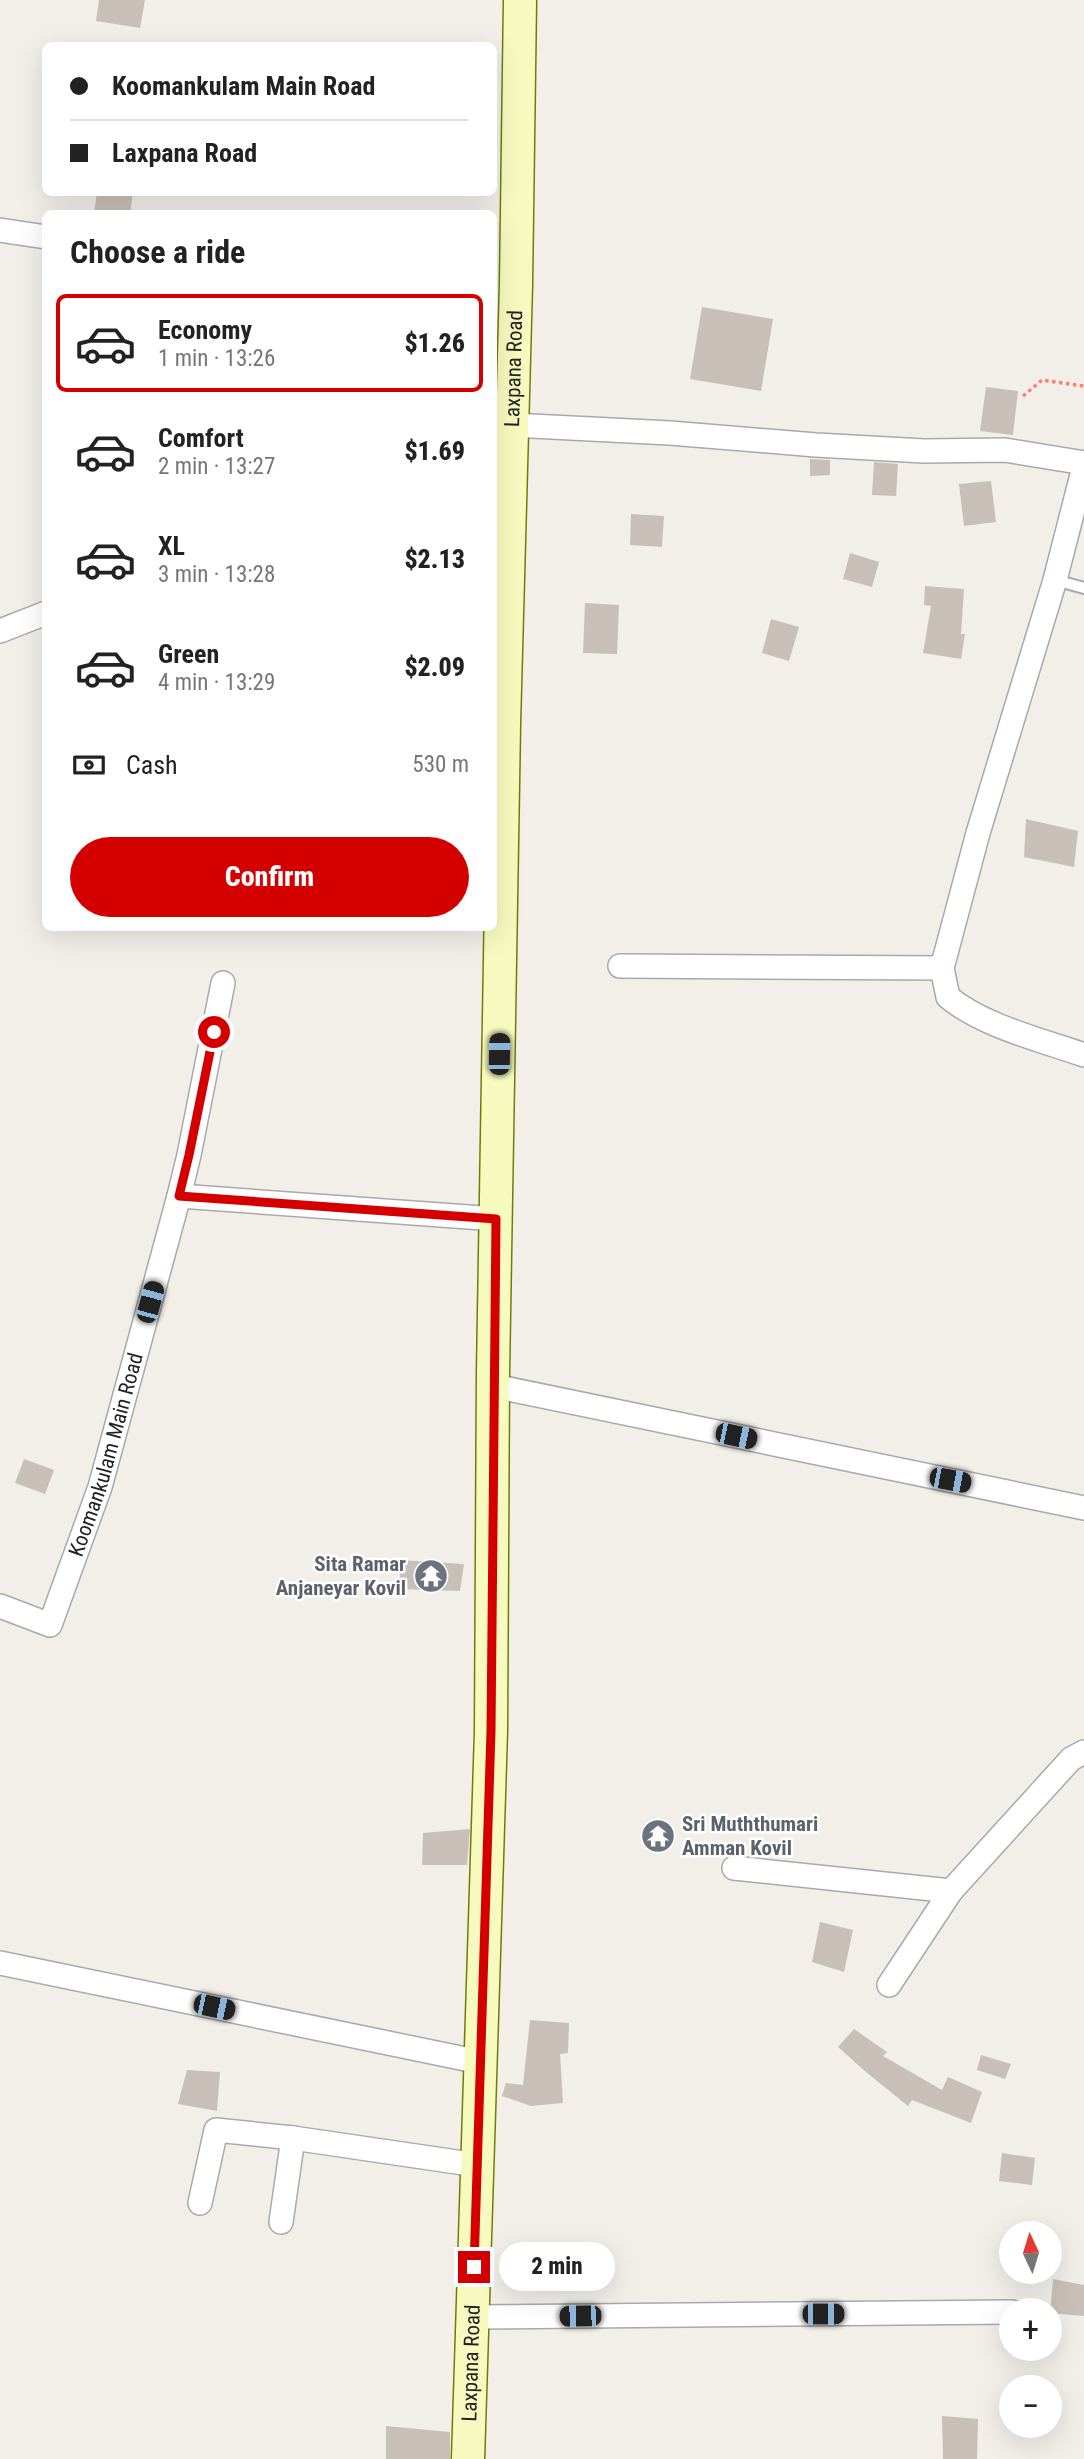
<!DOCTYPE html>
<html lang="en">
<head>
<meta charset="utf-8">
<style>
  :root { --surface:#fff; --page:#f6f6f6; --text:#222; --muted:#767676; --line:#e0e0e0; --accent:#d40000 }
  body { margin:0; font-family:"Roboto Condensed",sans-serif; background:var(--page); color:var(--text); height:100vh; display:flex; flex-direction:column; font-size:26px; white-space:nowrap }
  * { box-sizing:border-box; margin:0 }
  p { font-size:23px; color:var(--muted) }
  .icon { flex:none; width:38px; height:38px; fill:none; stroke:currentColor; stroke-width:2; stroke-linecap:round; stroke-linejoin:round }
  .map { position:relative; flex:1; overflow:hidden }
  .panel { position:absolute; left:42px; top:210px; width:455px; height:721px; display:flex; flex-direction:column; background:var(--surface); border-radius:10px; box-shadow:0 7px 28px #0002 }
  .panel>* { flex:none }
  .banner { position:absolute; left:42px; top:42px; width:455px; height:154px; border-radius:10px; box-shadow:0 7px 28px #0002; display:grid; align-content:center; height:154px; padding:0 28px; background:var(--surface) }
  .needle { width:46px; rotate:356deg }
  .tools { position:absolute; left:999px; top:2221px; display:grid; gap:14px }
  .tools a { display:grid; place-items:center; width:63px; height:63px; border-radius:50%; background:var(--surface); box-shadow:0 7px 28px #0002; font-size:35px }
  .end { position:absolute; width:32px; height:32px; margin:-16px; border:9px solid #d40000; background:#fff; box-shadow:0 0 0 4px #fff }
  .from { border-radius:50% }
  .bubble { position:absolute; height:49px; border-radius:24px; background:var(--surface); box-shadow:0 7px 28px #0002; font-size:23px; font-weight:800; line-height:49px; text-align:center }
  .car { position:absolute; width:21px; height:42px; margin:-21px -10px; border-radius:9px; box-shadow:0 0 5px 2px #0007; background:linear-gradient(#222 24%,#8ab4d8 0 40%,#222 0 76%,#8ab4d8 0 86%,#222 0) }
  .banner b { display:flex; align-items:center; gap:24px; height:66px; font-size:26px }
  .banner b+b { border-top:2px solid var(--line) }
  .banner i { width:18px; height:18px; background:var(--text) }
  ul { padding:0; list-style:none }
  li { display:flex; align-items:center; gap:21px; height:98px; margin:0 14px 10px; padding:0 14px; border:4px solid transparent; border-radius:10px }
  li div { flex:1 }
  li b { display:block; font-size:26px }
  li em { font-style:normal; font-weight:800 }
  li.active { border-color:var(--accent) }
  li>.icon { width:63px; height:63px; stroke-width:1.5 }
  h2 { padding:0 28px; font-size:32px; line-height:84px }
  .pay { display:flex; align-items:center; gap:18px; height:77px; padding:0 28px; font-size:26px }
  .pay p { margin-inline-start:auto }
  .cta { display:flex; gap:14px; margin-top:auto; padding:14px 28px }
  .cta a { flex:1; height:80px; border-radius:42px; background:var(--accent); color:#fff; font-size:28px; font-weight:800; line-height:80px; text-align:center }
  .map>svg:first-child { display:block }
  .building { fill:#c7bfb8 }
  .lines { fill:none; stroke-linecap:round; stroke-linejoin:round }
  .lane-casing { stroke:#a9a9a9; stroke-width:14 }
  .street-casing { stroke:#a9a9a9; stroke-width:26 }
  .secondary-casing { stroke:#707d05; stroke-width:35 }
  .path { stroke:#fa8072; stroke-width:3.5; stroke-dasharray:3.5 3.5; stroke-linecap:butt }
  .lane { stroke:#fff; stroke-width:10 }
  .street { stroke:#fff; stroke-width:23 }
  .secondary { stroke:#f7fabf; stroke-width:32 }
  .route { stroke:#d40000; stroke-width:9 }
  .labels { text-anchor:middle; stroke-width:5; stroke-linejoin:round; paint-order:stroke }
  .street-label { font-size:21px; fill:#222; stroke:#fff }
  .worship-label { font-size:21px; font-weight:bold; fill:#5b616d; stroke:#fff; text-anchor:end }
</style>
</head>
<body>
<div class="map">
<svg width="1084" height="2459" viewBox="0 0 1084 2459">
  <rect width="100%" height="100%" fill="#f2efe9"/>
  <g class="building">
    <polygon points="99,0 145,0 140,28 96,21"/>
    <polygon points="97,192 133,192 130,214 94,214"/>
    <polygon points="702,307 773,319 761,391 690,379"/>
    <polygon points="986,387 1018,391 1013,435 980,431"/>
    <polygon points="810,459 830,460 830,475 810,476"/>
    <polygon points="874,462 898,464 896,496 872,495"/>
    <polygon points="991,481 996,522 964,526 959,484"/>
    <polygon points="631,514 664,516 662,547 630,545"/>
    <polygon points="850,553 879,562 872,587 843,579"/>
    <polygon points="925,586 964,589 961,634 965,634 961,659 923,653 931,606 924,605"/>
    <polygon points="585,603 619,605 617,654 583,653"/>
    <polygon points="771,619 799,627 789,661 762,653"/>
    <polygon points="1026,819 1078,831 1074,867 1024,857"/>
    <polygon points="24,1459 54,1470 45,1494 15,1483"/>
    <polygon points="400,1560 464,1564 460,1591 400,1589"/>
    <polygon points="470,1829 467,1865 422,1865 423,1833"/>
    <polygon points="820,1922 853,1930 844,1972 812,1962"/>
    <polygon points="530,2020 569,2023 568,2053 560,2054 563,2103 531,2106 502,2096 506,2083 523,2085"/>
    <polygon points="854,2029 887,2052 883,2056 942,2090 948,2077 982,2092 971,2123 912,2100 908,2106 866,2072 838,2047"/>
    <polygon points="981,2055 1011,2064 1005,2079 977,2070"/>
    <polygon points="187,2070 220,2072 217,2111 178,2104"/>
    <polygon points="1002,2153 1035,2158 1032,2185 999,2181"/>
    <polygon points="1053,2279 1084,2285 1084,2316 1050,2313"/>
    <polygon points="942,2416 978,2419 977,2459 943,2459"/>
    <polygon points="386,2426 450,2432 450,2459 386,2459"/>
  </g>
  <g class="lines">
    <g class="lane-casing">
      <polyline id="lane" points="1055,580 1084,588"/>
    </g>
    <g class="street-casing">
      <g id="street">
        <polyline points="0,230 46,237"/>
        <polyline points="512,425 670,433 816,445 924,451 1005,450 1084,463"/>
        <path d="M1084 467 1055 580 978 833 942 968 948 997C983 1026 1041 1040 1084 1055"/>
        <polyline points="0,631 46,613"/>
        <polyline points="620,966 942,968"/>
        <polyline points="179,1196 496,1219"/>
        <polyline points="494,1386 1084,1508"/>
        <path id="s1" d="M0 1606 50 1625 100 1487 179 1196 189 1155 223 983"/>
        <polyline points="734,1868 951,1891"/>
        <polyline points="0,1963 480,2062"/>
        <polyline points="889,1985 951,1891 1071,1759 1084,1752"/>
        <polyline points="200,2203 216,2130 293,2138"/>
        <polyline points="281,2222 293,2138 477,2165"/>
        <polyline points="473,2317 1012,2312"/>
      </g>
    </g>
    <g class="secondary-casing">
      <g id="secondary">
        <path id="s2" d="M468 2459 491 1731 493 1373 504 724 516 284 520 0"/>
      </g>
    </g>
    <polyline class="path" points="1023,396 1042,380 1084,386"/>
    <use href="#lane" class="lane"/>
    <use href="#street" class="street"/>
    <use href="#secondary" class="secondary"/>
  </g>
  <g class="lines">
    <polyline class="route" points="214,1032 189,1155 179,1196 496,1219 491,1731 474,2267"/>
  </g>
  <defs>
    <g id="temple-disc" transform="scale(1.75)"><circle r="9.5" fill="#6b7280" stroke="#fff"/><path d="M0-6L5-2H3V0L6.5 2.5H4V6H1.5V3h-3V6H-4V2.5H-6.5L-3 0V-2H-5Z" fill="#fff"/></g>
  </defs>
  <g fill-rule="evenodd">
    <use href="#temple-disc" x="431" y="1576"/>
    <use href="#temple-disc" x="658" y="1836"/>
  </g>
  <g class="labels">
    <g class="street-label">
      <text dy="7" stroke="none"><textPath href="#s2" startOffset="2091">Laxpana Road</textPath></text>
      <text dy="7" stroke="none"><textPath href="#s1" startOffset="233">Koomankulam Main Road</textPath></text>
      <text dy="7" stroke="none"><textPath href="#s2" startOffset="96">Laxpana Road</textPath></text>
    </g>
    <g class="worship-label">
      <text x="406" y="1571">Sita Ramar<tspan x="406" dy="24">Anjaneyar Kovil</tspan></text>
      <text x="682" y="1831" text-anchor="start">Sri Muththumari<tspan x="682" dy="24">Amman Kovil</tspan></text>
    </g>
  </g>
</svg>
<div class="tools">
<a><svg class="needle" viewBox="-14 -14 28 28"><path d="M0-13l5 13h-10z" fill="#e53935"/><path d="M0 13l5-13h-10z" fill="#767676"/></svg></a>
<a>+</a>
<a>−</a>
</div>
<i class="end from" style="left:214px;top:1032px"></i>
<i class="end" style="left:474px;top:2267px"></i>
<div class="bubble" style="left:499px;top:2242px;width:116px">2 min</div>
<i class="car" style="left:499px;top:1054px;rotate:1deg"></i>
<i class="car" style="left:150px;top:1302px;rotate:15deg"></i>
<i class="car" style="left:736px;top:1436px;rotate:102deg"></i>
<i class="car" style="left:950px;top:1480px;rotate:101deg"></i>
<i class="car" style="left:214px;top:2007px;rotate:102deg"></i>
<i class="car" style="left:823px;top:2314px;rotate:90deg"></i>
<i class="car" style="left:580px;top:2316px;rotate:269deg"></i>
<div class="banner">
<b><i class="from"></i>Koomankulam Main Road</b>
<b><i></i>Laxpana Road</b>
</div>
<section class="panel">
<h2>Choose a ride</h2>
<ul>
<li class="active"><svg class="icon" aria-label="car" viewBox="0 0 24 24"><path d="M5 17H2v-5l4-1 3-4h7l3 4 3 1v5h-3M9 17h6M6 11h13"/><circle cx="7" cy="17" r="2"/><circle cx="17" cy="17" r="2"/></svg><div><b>Economy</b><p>1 min · 13:26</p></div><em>$1.26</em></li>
<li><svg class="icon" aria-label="car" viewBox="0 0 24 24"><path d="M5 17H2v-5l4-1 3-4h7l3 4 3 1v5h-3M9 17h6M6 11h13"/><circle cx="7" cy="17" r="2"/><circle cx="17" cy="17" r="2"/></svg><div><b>Comfort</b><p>2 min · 13:27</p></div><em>$1.69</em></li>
<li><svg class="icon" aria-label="car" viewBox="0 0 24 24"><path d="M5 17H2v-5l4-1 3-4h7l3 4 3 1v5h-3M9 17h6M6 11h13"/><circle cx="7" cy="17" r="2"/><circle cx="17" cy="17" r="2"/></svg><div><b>XL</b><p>3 min · 13:28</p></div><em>$2.13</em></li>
<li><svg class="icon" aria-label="car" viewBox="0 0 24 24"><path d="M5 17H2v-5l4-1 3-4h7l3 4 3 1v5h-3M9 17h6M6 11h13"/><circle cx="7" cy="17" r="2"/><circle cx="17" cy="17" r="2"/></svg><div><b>Green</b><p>4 min · 13:29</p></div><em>$2.09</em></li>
</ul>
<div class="pay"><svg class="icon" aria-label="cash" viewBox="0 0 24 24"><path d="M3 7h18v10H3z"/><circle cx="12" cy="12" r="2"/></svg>Cash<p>530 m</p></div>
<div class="cta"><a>Confirm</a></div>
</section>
</div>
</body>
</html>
